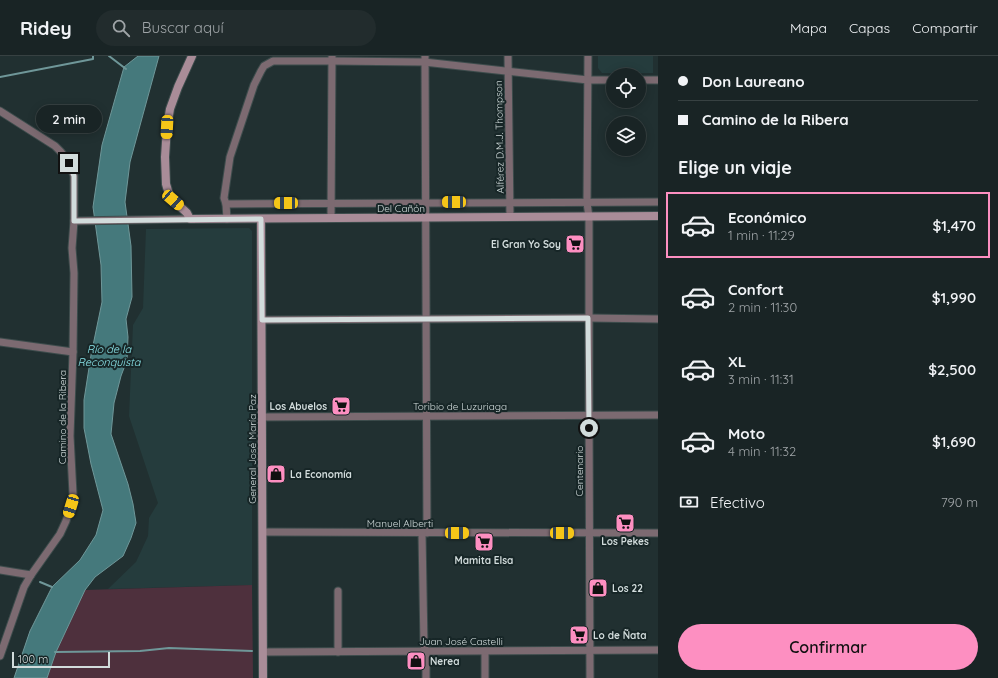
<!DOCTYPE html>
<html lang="es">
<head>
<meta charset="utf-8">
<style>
  :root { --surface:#192425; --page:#222c2d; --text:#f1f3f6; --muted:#9fa4a7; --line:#374142; --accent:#fd8fc1 }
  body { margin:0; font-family:Quicksand,sans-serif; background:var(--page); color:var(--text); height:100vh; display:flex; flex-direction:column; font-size:15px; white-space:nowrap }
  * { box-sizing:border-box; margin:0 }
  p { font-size:13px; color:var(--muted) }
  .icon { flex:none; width:22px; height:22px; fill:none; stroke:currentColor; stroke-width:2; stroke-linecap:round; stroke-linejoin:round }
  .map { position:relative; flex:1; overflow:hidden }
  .details { display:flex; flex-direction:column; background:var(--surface); width:340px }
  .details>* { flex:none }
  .top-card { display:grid; align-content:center; height:88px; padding:0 20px; background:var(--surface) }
  .controls { position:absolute; left:606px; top:12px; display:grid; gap:8px }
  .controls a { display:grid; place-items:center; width:40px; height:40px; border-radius:50%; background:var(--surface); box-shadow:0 2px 10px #0003,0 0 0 1px var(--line); font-size:20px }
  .scale { position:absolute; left:12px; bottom:10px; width:98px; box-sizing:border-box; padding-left:4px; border:2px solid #d2dcdc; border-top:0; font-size:11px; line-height:14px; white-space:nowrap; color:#d2dcdc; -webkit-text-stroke:3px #172627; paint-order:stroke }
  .end { position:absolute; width:18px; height:18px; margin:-9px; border:5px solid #d2dcdc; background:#111; box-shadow:0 0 0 2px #111 }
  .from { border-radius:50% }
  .bubble { position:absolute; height:28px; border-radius:14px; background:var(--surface); box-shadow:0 2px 10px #0003,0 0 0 1px var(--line); font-size:13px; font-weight:600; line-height:28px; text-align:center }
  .car { position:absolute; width:12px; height:24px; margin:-12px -6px; border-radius:5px; box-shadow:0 0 3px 1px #0007; background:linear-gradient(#f5c518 24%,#345 0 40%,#f5c518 0 76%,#345 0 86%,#f5c518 0) }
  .top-card b { display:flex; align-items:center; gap:14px; height:38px; font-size:15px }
  .top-card b+b { border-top:1px solid var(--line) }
  .top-card i { width:10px; height:10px; background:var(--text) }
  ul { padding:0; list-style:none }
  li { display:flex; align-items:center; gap:12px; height:66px; margin:0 8px 6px; padding:0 12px; border:2px solid transparent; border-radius:0px }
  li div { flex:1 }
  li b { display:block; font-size:15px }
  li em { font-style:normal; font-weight:600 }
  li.on { border-color:var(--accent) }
  li>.icon { width:36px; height:36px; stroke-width:1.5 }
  h2 { padding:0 20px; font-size:18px; line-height:48px }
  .pay { display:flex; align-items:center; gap:10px; height:44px; padding:0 20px; font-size:15px }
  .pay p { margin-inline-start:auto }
  .button { display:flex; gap:8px; margin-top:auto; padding:8px 20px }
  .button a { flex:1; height:46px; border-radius:24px; background:var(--accent); color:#111; font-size:16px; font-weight:600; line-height:46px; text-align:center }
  header { display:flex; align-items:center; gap:24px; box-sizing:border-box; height:56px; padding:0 20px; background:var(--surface); border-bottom:1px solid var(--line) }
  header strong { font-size:19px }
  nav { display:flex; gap:22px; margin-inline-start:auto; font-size:14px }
  .search { width:280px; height:36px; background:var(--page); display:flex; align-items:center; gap:10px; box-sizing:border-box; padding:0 14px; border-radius:22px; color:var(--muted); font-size:15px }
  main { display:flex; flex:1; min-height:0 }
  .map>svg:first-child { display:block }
  .built { fill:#253c3d }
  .green { fill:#4e303d }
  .water { fill:#45797c; stroke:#6f9799 }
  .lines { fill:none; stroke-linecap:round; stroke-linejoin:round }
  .stream { stroke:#6f9799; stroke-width:2 }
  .street-casing { stroke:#3d4c4c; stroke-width:9 }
  .secondary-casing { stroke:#3d4c4c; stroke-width:10 }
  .street { stroke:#7c6a71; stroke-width:7 }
  .secondary { stroke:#a98c98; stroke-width:8 }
  .route { stroke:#d2dcdc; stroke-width:5 }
  .labels { text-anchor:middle; stroke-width:4; stroke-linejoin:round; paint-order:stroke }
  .street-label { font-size:10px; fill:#d2dcdc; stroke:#172627 }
  .poi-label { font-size:10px; font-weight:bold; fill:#d2dcdc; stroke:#172627; text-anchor:start }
  .water-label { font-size:11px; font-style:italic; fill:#8ae3e8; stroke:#172627 }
</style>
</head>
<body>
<header>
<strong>Ridey</strong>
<div class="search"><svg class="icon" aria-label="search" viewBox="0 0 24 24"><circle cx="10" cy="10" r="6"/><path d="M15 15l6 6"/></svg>Buscar aquí</div>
<nav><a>Mapa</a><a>Capas</a><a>Compartir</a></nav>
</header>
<main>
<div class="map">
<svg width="658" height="622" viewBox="0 0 658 622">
  <rect width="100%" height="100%" fill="#213031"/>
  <g class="built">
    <polygon points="598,0 653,0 653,17 602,17 598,12"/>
    <polygon points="249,172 252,175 252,529 108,533 136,506 148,480 149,462 158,447 129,360 133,269 143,252 146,173"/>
  </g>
  <polygon class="green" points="252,529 253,622 47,622 56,596 85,534"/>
  <polygon class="water" points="138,0 159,0 130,106 125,146 131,190 132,241 126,263 128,281 127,304 121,320 114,347 111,378 128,428 133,448 136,467 131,482 123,500 95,521 85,534 56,596 47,622 14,622 30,575 52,531 80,504 96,479 103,454 91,408 84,372 84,344 91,299 102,246 101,209 93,151 102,89 124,11"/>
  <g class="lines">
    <g class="stream">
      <polyline points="109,0 126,13"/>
      <polyline points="0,21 93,3 93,0"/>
      <polyline points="40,526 52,531"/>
      <polyline points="55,596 140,595 169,592 252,595"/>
    </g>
    <g class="street-casing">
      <g id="street">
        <polyline points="425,0 427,477"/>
        <polyline points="508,0 510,161"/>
        <polyline points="588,0 587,147 589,161 589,359 590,622"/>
        <polyline points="639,24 658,24"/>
        <polyline points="0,55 55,90 61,96 69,107 74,120 74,165 72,192 74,217 73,296 70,380 73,438 71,450 66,465 60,478 31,519 24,531 0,600"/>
        <polyline points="226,148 658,146"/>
        <polyline points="331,162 332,0"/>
        <polyline points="227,163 226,148 224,142 230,101 254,29 261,15 264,10 273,5 332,5 424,6 588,24 613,24"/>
        <polyline points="74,165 190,163"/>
        <polyline points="262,264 588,262 658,263"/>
        <polyline points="0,286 73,296"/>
        <polyline points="262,361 658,359"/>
        <polyline points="263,476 658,477"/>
        <polyline points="422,477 424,590 426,595 426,622"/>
        <polyline points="0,514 31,519"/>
        <polyline points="338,535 338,596"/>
        <polyline points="485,595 485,622"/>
        <polyline points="263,596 658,594"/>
      </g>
    </g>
    <g class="secondary-casing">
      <g id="secondary">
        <polyline points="192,0 178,31 170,53 167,71 165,101 166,128 169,138 173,144 187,157 190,163 658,160"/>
        <polyline points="261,163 263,622"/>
      </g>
    </g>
    <use href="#street" class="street"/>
    <use href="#secondary" class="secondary"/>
  </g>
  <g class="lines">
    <polyline class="route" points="69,107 74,120 74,165 261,163 262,264 588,262 589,372"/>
  </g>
  <defs>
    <g id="supermarket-square" transform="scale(1)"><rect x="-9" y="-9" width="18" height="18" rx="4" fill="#fd8fc1" stroke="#172627"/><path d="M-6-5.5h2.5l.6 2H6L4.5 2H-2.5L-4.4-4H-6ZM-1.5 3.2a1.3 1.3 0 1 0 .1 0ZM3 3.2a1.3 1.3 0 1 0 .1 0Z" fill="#111"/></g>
    <g id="shop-square" transform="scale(1)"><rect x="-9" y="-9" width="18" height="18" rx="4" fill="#fd8fc1" stroke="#172627"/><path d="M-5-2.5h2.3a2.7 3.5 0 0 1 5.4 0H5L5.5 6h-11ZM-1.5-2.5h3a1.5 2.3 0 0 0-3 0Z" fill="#111"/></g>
  </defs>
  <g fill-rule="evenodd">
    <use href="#supermarket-square" x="575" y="188"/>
    <use href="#supermarket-square" x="341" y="350"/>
    <use href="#shop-square" x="276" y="418"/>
    <use href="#supermarket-square" x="625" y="467"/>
    <use href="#supermarket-square" x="484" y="486"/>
    <use href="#shop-square" x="598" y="532"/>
    <use href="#supermarket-square" x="579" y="579"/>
    <use href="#shop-square" x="416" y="605"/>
  </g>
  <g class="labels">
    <g class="street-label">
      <text transform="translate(499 81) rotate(-91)" y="4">Alférez D.M.J. Thompson</text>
      <text x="401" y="156">Del Cañón</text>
      <text x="460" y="354">Toribio de Luzuriaga</text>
      <text transform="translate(62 361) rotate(-90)" y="4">Camino de la Ribera</text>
      <text transform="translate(252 393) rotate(-90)" y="4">General José María Paz</text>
      <text transform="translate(579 415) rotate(-90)" y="4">Centenario</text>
      <text x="400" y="471">Manuel Alberti</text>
      <text x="461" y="589">Juan José Castelli</text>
    </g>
    <g class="poi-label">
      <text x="561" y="192" text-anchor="end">El Gran Yo Soy</text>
      <text x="327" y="354" text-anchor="end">Los Abuelos</text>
      <text x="290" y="422">La Economía</text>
      <text x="625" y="489" text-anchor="middle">Los Pekes</text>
      <text x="484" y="508" text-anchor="middle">Mamita Elsa</text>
      <text x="612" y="536">Los 22</text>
      <text x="593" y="583">Lo de Ñata</text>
      <text x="430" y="609">Nerea</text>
    </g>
    <g class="water-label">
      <text x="109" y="297">Río de la<tspan x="109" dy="13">Reconquista</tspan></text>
    </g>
  </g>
</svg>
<div class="controls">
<a><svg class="icon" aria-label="locate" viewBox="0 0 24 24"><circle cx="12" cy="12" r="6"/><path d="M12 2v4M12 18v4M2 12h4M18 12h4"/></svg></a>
<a><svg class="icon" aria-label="layers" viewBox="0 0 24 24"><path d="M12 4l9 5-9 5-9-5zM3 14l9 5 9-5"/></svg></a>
</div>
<div class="scale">100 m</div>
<i class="end from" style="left:589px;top:372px"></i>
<i class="end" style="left:69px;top:107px"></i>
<div class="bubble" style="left:36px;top:49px;width:66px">2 min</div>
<i class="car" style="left:167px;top:71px;rotate:183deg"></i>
<i class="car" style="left:173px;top:144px;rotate:131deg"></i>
<i class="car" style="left:454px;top:146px;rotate:270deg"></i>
<i class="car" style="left:286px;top:147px;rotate:270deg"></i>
<i class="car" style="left:71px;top:450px;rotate:197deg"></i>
<i class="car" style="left:457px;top:477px;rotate:90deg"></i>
<i class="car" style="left:562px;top:477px;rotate:90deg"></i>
</div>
<section class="details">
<div class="top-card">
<b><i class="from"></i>Don Laureano</b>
<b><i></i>Camino de la Ribera</b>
</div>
<h2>Elige un viaje</h2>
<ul>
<li class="on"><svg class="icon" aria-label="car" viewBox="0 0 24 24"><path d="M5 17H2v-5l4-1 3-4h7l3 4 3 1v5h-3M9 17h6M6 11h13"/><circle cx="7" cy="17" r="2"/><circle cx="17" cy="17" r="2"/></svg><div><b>Económico</b><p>1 min · 11:29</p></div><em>$1,470</em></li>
<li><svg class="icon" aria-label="car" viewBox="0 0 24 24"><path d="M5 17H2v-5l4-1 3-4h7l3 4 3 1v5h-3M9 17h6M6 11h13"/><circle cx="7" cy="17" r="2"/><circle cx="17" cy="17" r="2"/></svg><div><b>Confort</b><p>2 min · 11:30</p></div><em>$1,990</em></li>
<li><svg class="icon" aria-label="car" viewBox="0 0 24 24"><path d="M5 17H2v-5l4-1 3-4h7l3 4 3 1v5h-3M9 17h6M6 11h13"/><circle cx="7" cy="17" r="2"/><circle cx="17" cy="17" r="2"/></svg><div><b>XL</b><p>3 min · 11:31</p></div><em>$2,500</em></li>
<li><svg class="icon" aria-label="car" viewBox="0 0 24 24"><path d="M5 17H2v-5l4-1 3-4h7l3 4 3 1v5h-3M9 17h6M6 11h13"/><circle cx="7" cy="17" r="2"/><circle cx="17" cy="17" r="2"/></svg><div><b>Moto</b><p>4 min · 11:32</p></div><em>$1,690</em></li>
</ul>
<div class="pay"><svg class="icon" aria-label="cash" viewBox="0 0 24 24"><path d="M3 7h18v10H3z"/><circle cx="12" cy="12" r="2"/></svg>Efectivo<p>790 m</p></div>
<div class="button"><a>Confirmar</a></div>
</section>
</main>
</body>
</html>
